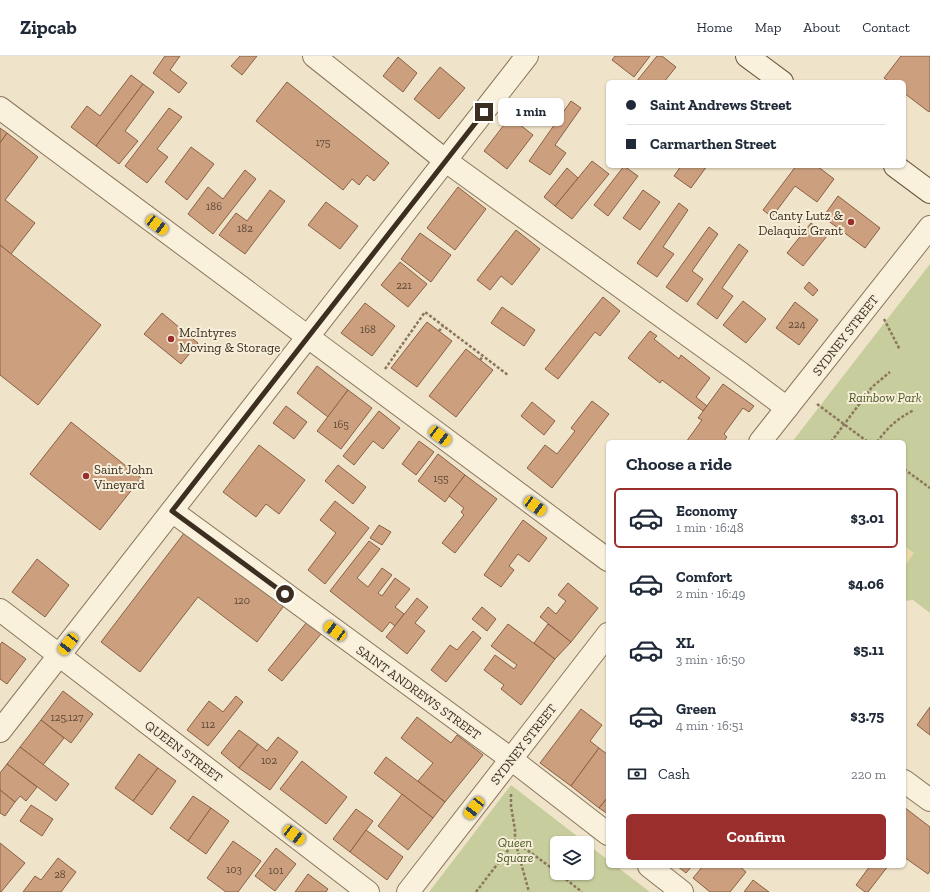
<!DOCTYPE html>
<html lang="en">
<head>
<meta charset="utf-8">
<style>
  :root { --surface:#fff; --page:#f2f2f3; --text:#1f2937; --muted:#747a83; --line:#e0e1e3; --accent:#9a2e2d }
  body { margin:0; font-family:"Zilla Slab",serif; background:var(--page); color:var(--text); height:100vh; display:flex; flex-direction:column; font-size:15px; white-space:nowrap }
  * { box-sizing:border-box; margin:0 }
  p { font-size:13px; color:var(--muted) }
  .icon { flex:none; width:22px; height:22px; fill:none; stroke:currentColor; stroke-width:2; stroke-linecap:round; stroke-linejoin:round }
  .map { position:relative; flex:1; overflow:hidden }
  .side { position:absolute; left:606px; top:384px; width:300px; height:428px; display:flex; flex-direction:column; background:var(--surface); border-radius:6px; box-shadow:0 1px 3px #0004 }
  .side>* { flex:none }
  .top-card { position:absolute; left:606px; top:24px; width:300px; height:88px; border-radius:6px; box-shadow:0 1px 3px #0004; display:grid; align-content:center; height:88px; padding:0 20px; background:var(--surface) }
  .controls { position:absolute; left:550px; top:780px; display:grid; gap:8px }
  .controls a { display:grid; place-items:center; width:44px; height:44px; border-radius:6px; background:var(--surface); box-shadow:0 1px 3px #0004; font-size:20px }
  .end { position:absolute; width:18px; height:18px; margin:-9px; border:5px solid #3c2e21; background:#fff; box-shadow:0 0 0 2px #fff }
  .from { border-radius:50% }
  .bubble { position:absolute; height:28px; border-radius:6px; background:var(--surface); box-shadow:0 1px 3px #0004; font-size:13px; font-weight:700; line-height:28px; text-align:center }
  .car { position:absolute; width:12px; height:24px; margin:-12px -6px; border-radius:5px; box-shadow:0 0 3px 1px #0007; background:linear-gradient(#f5c518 24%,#345 0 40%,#f5c518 0 76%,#345 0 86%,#f5c518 0) }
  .top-card b { display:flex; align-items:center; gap:14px; height:38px; font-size:15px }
  .top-card b+b { border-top:1px solid var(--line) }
  .top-card i { width:10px; height:10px; background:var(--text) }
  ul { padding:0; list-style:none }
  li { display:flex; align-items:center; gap:12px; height:60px; margin:0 8px 6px; padding:0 12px; border:2px solid transparent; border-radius:6px }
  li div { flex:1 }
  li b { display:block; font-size:15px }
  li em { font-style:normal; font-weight:700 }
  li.on { border-color:var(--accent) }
  li>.icon { width:36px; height:36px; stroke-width:1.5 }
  h2 { padding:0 20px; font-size:18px; line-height:48px }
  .pay { display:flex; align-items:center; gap:10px; height:44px; padding:0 20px; font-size:15px }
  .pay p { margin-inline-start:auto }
  .action { display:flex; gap:8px; margin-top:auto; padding:8px 20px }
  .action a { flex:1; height:46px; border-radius:6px; background:var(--accent); color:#fff; font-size:16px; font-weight:700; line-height:46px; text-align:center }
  header { display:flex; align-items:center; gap:24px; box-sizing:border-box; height:56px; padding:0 20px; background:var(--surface); border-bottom:1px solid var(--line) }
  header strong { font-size:19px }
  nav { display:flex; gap:22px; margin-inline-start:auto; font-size:14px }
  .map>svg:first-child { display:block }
  .green { fill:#c7cd9c }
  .sand { fill:#ead9a6 }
  .building { fill:#cca07f; stroke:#8a6043 }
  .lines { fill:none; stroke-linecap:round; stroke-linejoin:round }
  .minor-casing { stroke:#8b765d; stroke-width:24 }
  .tertiary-casing { stroke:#8b765d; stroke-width:24 }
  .secondary-casing { stroke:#6d5740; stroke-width:24 }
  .path { stroke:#8b765d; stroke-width:2.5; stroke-dasharray:3 2; stroke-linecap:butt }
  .minor { stroke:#f9f1dc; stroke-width:22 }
  .tertiary { stroke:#f9f1dc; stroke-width:22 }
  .secondary { stroke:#f9f1dc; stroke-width:22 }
  .route { stroke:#3c2e21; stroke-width:5 }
  .poi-dot { fill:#9a2e2d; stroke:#f6eed8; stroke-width:1.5 }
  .labels { text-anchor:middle; stroke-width:4; stroke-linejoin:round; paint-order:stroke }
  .number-label { font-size:11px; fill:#604a38 }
  .poi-label { font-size:13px; fill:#3c2e21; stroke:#f6eed8; text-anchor:start }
  .street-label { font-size:13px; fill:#3c2e21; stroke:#f6eed8 }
  .park-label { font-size:13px; font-style:italic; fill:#4b5827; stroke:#f6eed8 }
</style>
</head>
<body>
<header>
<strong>Zipcab</strong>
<nav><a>Home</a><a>Map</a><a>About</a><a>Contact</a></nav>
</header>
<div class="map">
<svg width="930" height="836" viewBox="0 0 930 836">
  <rect width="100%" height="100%" fill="#efe4c9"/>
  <g class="green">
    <polygon points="930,208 930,557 913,544 904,545 904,386 792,386"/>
    <polygon points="511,729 586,787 557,787 557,817 587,817 587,788 608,804 608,810 616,810 650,836 429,836"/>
  </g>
  <polygon class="sand" points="904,490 914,497 904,511"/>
  <g class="building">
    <polygon points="165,0 180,0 170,14 187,27 179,37 153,17"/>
    <polygon points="240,0 257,0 242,19 231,10"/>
    <polygon points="615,0 650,0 634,21 612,4"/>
    <polygon points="657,0 662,0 676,11 664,26 636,26"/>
    <polygon points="901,0 930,0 930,54 929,56 904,37 904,26 890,26 884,22"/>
    <polygon points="398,1 417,17 403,36 383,20"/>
    <polygon points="440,11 465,32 439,63 414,43"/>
    <polygon points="131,19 143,28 96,90 71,71 87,50 100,60"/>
    <polygon points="287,26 389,107 374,125 367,119 359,129 352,123 343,134 256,65"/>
    <polygon points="143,28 154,36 125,75 138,85 119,108 96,90"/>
    <polygon points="571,45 581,52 555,89 566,97 550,119 529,105"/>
    <polygon points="169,52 182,61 157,93 168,101 147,127 125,110"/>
    <polygon points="510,61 533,79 507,113 484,95"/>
    <polygon points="0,72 7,77 0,87"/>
    <polygon points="7,77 38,101 5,144 35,167 11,198 0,189 0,87"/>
    <polygon points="191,91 214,108 187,144 165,126"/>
    <polygon points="592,105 609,118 572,163 555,150"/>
    <polygon points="624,110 638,120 608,160 594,149"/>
    <polygon points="681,110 707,110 691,132 674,120"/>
    <polygon points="796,110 817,110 834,123 817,146 795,130 772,161 763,154"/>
    <polygon points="567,112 578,122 555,150 544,141"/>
    <polygon points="245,114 256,123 213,178 188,158 208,131 223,143"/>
    <polygon points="458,131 486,153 455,194 427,172"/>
    <polygon points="270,134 285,145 245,198 219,179 236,157 247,165"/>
    <polygon points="643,134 660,146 640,174 623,162"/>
    <polygon points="838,140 880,172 865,192 823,161"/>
    <polygon points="326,146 358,170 340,193 308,169"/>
    <polygon points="679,147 688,154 663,191 674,198 657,221 637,207"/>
    <polygon points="811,167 827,180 803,210 787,197"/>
    <polygon points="709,171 718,178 692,215 703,223 687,246 666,231"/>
    <polygon points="516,174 540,193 512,229 501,220 490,234 477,224"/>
    <polygon points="420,177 451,199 431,226 401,203"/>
    <polygon points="739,188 748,195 722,232 733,240 717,263 697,248"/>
    <polygon points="0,189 101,269 38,349 0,319"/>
    <polygon points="400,206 427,228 408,251 381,229"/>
    <polygon points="809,226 818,234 813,240 804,232"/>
    <polygon points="603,241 620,255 600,280 595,276 558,323 545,313"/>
    <polygon points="743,245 766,263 746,287 723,269"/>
    <polygon points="795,246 818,264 799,289 776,272"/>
    <polygon points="365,247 395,270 372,300 341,277"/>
    <polygon points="502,251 535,274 524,290 491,267"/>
    <polygon points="162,257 198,287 181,308 144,278"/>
    <polygon points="427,266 452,285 417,331 391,312"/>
    <polygon points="650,275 657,280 654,283 679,303 681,299 710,322 696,341 707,350 703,355 662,324 660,327 628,302"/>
    <polygon points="466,293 493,314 456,361 429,340"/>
    <polygon points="317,310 348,334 328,361 297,337"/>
    <polygon points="723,328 754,350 749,356 743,352 724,378 727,381 723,386 686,386 702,364 698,362"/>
    <polygon points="348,334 372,352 341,393 317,375"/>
    <polygon points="592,345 609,358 552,432 527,412 545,389 557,398 575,375 571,372"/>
    <polygon points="532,346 555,365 544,379 521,360"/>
    <polygon points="286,350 307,366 294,383 273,367"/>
    <polygon points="379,355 400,372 383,393 373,385 354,409 343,400"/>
    <polygon points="71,366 141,422 100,474 30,418"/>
    <polygon points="419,385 434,396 416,419 402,408"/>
    <polygon points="259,389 305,424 279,458 266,448 256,461 223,436"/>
    <polygon points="438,398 465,419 445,446 418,425"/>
    <polygon points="338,409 366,431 353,448 325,425"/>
    <polygon points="465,419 497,443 455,497 442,487 464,459 461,456 464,452 449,440"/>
    <polygon points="335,445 369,472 325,528 308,514 336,477 320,464"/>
    <polygon points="523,464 547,482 529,506 518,498 509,510 514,514 501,531 484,519"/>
    <polygon points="379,469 391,476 382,489 370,482"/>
    <polygon points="188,472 286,547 257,586 198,541 140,616 101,586"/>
    <polygon points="369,485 380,493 357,522 368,531 382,512 392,519 378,537 382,540 395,522 410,533 395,551 404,558 395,570 390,566 382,576 330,535"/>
    <polygon points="37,503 69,529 45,561 12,536"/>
    <polygon points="568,527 598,552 571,586 540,561 548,551 556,558 566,545 558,539"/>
    <polygon points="417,542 428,551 415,567 425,575 407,598 386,581"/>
    <polygon points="482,551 496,563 487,575 472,563"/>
    <polygon points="307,566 321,578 282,625 268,614"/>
    <polygon points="508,568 555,603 521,649 501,633 504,629 484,614 495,599 514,613 517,609 491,590"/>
    <polygon points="548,568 571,586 555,603 534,587"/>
    <polygon points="473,575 481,582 446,626 431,614 450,589 457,594"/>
    <polygon points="2,586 26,603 7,628 0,623 0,589"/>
    <polygon points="63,635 93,658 71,687 41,664"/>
    <polygon points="236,640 243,646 208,690 187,674 209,645 223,656"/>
    <polygon points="930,651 930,679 917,669"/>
    <polygon points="581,653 602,669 590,685 599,692 571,730 540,707"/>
    <polygon points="417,661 451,687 457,679 483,699 445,746 418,725 433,707 401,682"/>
    <polygon points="41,664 64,682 43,709 20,691"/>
    <polygon points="239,674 258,688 239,712 221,697"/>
    <polygon points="278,681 298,696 270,734 239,712 258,688 267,695"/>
    <polygon points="20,691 69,728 56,745 7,708"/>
    <polygon points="599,692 608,699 608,741 599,752 571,730"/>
    <polygon points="139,698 158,712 133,745 115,732"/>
    <polygon points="386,701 445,746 433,762 374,717"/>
    <polygon points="302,705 347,741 326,768 280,733"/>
    <polygon points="7,708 37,731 26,745 20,740 15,746 0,734 0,717"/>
    <polygon points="158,712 176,725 152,759 133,745"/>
    <polygon points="0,734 15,746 5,760 0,757"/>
    <polygon points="402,738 433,762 408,794 378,770"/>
    <polygon points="193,740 211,752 188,785 170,772"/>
    <polygon points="608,741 608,758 599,752"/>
    <polygon points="31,749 53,763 42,780 20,765"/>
    <polygon points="904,751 930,771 930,815 928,818 904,801"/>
    <polygon points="211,752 229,765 206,798 188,785"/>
    <polygon points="356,753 373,765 350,796 333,783"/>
    <polygon points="366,774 403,801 387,824 350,796"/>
    <polygon points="233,785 261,805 238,836 226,836 207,822"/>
    <polygon points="0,787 25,807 1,836 0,836"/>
    <polygon points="276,792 296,808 275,835 255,820"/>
    <polygon points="58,802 76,816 61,836 23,836 35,820 41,824"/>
    <polygon points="677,810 692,810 686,817"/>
    <polygon points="703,810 739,810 746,816 730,836 710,836 693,822"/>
    <polygon points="870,810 888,810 868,836 865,836 856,829"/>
    <polygon points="308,818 328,833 326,836 295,836"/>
    <polygon points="753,824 769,836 744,836"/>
  </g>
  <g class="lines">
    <g class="minor-casing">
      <g id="minor">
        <polyline points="314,0 446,105 739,316 787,352"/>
        <polyline points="0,52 608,504"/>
        <polyline points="172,455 511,703 608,778"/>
        <polyline points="0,554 368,836"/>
        <polyline points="0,675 527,0"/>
        <polyline points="904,725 930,744"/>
        <polyline points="649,810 682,836"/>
      </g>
    </g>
    <g class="tertiary-casing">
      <g id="tertiary">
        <polyline points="760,386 930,171"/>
        <polyline points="408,836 608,578"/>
      </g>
    </g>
    <g class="secondary-casing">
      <g id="secondary">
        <polyline points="747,0 782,26"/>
        <polyline points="895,110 930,136"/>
      </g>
    </g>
    <g class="path">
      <polyline points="884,263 900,294"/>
      <polyline points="439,275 443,270"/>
      <polyline points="480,304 483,300"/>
      <polyline points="385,313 425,256 508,319"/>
      <polyline points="817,348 868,386"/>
      <polyline points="831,386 872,331 890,316"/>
      <path d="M877 386C889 370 897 363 914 354"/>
      <polyline points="904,413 930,432"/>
      <polyline points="511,738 511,750 515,774 515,785 529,836"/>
      <polyline points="558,817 582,836"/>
      <polyline points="476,836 515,785 557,816"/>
    </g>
    <use href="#minor" class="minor"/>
    <use href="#tertiary" class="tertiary"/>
    <use href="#secondary" class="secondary"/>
  </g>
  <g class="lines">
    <polyline class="route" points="285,538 172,455 484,56"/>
  </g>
  <g class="poi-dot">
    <circle cx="851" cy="166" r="4"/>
    <circle cx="171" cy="283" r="4"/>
    <circle cx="86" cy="420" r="4"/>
  </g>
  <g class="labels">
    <g class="number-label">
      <text x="323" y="90">175</text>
      <text x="214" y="154">186</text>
      <text x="245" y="176">182</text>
      <text x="404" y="233">221</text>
      <text x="797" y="272">224</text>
      <text x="368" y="277">168</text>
      <text x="341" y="372">165</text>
      <text x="441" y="426">155</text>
      <text x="242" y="548">120</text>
      <text x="67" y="665">125,127</text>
      <text x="208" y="672">112</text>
      <text x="269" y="708">102</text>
      <text x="234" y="817">103</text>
      <text x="276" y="818">101</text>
      <text x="60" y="822">28</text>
    </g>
    <g class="poi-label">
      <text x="843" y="164" text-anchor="end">Canty Lutz &amp;<tspan x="843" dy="15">Delaquiz Grant</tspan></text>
      <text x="179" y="281">McIntyres<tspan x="179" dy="15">Moving &amp; Storage</tspan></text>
      <text x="94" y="418">Saint John<tspan x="94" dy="15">Vineyard</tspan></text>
    </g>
    <g class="street-label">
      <text transform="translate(845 279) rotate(-52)" y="5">SYDNEY STREET</text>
      <text transform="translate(419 636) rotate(36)" y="5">SAINT ANDREWS STREET</text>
      <text transform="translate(523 688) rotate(-52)" y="5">SYDNEY STREET</text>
      <text transform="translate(184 695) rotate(37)" y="5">QUEEN STREET</text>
    </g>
    <g class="park-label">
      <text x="885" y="346">Rainbow Park</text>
      <text x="515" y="791">Queen<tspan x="515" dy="15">Square</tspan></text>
    </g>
  </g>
</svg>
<div class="controls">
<a><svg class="icon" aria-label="layers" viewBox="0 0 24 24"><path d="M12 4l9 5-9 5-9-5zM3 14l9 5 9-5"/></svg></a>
</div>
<i class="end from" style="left:285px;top:538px"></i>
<i class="end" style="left:484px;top:56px"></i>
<div class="bubble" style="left:498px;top:42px;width:66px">1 min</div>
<i class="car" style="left:157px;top:169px;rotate:127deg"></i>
<i class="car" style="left:440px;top:380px;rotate:127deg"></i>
<i class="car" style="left:535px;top:450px;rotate:126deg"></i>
<i class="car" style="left:335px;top:575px;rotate:306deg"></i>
<i class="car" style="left:68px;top:588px;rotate:218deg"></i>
<i class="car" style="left:474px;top:752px;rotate:218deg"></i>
<i class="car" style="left:294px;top:779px;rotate:127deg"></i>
<div class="top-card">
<b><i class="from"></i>Saint Andrews Street</b>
<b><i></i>Carmarthen Street</b>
</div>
<section class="side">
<h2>Choose a ride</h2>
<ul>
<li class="on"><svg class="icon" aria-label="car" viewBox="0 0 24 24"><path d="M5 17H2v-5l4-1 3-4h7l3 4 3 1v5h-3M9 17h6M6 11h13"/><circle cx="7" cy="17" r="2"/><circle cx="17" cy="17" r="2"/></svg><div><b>Economy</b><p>1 min · 16:48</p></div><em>$3.01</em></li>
<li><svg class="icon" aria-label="car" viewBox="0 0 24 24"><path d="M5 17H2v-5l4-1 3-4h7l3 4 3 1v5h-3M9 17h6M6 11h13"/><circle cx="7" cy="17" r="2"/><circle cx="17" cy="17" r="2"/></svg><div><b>Comfort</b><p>2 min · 16:49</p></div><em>$4.06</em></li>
<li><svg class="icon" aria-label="car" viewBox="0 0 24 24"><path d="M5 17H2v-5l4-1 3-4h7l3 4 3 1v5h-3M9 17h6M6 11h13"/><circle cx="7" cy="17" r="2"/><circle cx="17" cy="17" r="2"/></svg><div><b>XL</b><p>3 min · 16:50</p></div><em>$5.11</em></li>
<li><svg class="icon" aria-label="car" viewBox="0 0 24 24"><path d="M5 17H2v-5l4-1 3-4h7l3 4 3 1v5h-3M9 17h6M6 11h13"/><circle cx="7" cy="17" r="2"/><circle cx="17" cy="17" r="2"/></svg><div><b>Green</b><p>4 min · 16:51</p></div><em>$3.75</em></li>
</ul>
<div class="pay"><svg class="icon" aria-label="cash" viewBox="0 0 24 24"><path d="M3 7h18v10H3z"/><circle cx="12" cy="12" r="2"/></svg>Cash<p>220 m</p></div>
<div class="action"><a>Confirm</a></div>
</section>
</div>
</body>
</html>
